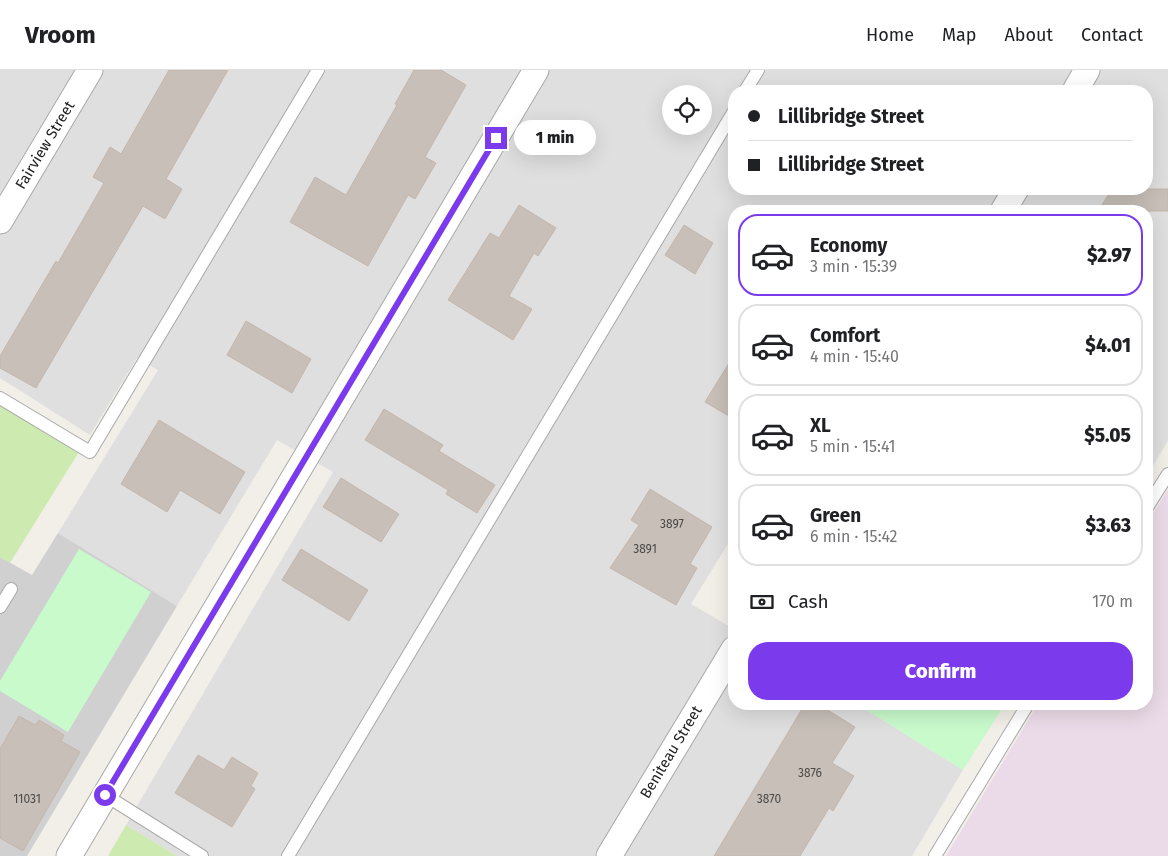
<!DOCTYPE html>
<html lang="en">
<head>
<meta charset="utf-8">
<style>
  :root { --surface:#fff; --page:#f2f2f2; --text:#202124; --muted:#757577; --line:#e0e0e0; --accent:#7c3aed }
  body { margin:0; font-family:"Fira Sans",sans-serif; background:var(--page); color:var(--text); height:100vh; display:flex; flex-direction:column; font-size:19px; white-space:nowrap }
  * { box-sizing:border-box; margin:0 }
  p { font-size:16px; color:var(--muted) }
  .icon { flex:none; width:28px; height:28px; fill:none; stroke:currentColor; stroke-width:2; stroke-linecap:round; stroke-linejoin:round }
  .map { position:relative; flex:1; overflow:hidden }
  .panel { position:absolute; left:728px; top:135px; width:425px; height:505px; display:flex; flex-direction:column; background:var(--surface); border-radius:20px; box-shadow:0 5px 20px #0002 }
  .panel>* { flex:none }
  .guide { position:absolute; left:728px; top:15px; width:425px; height:110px; border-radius:20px; box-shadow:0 5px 20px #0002; display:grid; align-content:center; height:110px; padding:0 20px; background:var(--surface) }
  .buttons { position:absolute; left:662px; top:15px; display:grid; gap:10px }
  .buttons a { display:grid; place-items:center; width:50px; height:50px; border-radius:50%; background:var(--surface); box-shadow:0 5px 20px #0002; font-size:25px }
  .end { position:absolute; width:22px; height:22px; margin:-11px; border:6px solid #7c3aed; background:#fff; box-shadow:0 0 0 2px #fff }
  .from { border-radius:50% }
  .bubble { position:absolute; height:35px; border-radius:18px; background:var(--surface); box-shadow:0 5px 20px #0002; font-size:16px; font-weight:800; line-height:35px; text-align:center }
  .guide b { display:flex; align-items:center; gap:18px; height:48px; font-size:19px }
  .guide b+b { border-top:1px solid var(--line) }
  .guide i { width:12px; height:12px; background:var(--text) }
  ul { padding:9px 0 0; list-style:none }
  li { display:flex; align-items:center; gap:15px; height:82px; margin:0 10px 8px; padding:0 10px; border:2px solid var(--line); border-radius:20px }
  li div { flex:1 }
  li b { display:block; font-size:19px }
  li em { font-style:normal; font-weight:800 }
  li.current { border-color:var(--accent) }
  li>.icon { width:45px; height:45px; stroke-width:1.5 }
  .pay { display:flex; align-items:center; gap:12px; height:55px; padding:0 20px; font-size:19px }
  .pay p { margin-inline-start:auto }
  .button { display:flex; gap:10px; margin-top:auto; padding:10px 20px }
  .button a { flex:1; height:58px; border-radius:20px; background:var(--accent); color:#fff; font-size:20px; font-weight:800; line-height:58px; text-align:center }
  header { display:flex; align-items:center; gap:30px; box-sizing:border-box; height:70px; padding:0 25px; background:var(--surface); border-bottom:1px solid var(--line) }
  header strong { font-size:24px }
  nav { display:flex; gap:28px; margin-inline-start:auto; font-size:18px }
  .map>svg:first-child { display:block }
  .residential { fill:#e0dfdf; fill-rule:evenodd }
  .industrial { fill:#ebdbe8 }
  .religious { fill:#d0d0d0 }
  .grass { fill:#cdebb0 }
  .park { fill:#c8facc }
  .building { fill:#c7bfb8; stroke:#c4b6ab }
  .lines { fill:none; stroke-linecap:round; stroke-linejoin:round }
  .lane-casing { stroke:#a9a9a9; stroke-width:14 }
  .street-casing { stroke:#a9a9a9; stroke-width:27 }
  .lane { stroke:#fff; stroke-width:12 }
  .street { stroke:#fff; stroke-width:25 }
  .route { stroke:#7c3aed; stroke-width:6 }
  .labels { text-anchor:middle; stroke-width:4; stroke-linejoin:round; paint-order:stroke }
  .number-label { font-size:12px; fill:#4b4948 }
  .street-label { font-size:15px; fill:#222; stroke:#fff }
</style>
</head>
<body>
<header>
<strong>Vroom</strong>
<nav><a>Home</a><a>Map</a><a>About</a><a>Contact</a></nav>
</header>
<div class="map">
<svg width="1168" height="786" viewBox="0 0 1168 786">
  <rect width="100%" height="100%" fill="#f2efe9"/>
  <path class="residential" d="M0 0H1168V371L1146 407V141H734V464L691 534 734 559V634H857L963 700 912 786H177L126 755 333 402 277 370 177 536 58 463 158 300 137 288 90 365 0 308ZM734 21H1146V119H734ZM671 24H704V56H671Z"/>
  <polygon class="industrial" points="1168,419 1168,786 946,786 1038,634 1146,634 1146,455"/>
  <polygon class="religious" points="58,463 177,536 27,786 0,786 0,487 32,505"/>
  <g class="grass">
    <polygon points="0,333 82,377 10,493 0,487"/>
    <polygon points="126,755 177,786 108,786"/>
  </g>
  <g class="park">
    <polygon points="79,479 151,522 68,662 0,621 0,611"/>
    <polygon points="857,634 1005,634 963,700"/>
  </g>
  <g class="building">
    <polygon points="169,0 228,0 166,109 182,119 165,149 143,136 36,318 0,298 0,286 56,191 58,193 104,113 93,107 110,77 121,84"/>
    <polygon points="414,0 441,0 466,15 425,87 436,93 415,129 408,125 368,196 290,152 315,107 346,125 397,35 395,34"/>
    <polygon points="1112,119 1168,119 1168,141 1098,141"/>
    <polygon points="519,135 556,158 538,186 534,183 509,226 532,239 513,270 448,230 490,163 499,168"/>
    <polygon points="684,155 713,173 695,204 665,185"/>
    <polygon points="246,251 311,289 292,323 227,285"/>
    <polygon points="734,285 734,349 705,332"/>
    <polygon points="384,339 443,375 439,381 495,415 477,443 446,424 448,420 365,370"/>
    <polygon points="159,350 245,402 220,444 180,420 167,442 121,414"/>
    <polygon points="341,408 399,444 381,472 323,437"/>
    <polygon points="650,419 712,457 690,494 697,498 676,535 610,498 639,455 631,450"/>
    <polygon points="301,479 368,520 349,551 282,510"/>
    <polygon points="805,634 818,634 855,657 832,693 854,706 833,741 829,738 800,786 714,786"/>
    <polygon points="19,646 35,655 39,650 64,665 61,671 80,682 23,781 0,768 0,679"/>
    <polygon points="198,685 224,700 232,687 258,703 251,716 255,719 232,757 175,723"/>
  </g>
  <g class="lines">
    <g class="lane-casing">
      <g id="lane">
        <polyline points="745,21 758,0"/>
        <polyline points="0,328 90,382 318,0"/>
        <polyline points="1146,439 1168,404"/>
        <polyline points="0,537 11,519"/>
        <polyline points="105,725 202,786"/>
        <polyline points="288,786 734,41"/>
        <polyline points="935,786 1028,634"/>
      </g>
    </g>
    <g class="street-casing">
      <g id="street">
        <polyline points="1075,21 1087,0"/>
        <polyline points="1003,141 1016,119"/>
        <polyline points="0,151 90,0"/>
        <polyline points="69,786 536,0"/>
        <polyline points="609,786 734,579"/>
      </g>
    </g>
    <use href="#lane" class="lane"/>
    <use href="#street" class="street"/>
  </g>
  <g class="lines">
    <polyline class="route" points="105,725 496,68"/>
  </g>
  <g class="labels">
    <g class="number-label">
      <text x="672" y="458">3897</text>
      <text x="645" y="483">3891</text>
      <text x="810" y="707">3876</text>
      <text x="27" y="733">11031</text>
      <text x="769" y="733">3870</text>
    </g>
    <g class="street-label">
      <text transform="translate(45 75) rotate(-59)" y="5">Fairview Street</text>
      <text transform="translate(671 682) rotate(-59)" y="5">Beniteau Street</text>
    </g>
  </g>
</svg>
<div class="buttons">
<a><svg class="icon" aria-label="locate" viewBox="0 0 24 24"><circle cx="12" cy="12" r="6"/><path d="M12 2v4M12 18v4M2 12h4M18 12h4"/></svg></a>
</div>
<i class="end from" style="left:105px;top:725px"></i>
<i class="end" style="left:496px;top:68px"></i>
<div class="bubble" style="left:514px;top:50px;width:82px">1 min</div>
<div class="guide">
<b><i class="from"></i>Lillibridge Street</b>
<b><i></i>Lillibridge Street</b>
</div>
<section class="panel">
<ul>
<li class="current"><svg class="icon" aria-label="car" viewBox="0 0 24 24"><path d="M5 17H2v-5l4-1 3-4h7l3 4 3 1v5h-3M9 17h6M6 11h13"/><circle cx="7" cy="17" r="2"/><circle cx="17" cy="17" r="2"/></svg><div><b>Economy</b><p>3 min · 15:39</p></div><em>$2.97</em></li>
<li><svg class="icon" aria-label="car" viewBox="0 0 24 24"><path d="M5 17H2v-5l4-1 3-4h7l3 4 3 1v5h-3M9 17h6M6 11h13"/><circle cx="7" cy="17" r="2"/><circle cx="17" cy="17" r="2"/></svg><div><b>Comfort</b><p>4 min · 15:40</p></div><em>$4.01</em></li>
<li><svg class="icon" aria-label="car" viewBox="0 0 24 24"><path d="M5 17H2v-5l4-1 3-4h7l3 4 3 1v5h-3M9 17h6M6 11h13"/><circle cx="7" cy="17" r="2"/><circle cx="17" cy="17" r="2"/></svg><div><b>XL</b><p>5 min · 15:41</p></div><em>$5.05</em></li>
<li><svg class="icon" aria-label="car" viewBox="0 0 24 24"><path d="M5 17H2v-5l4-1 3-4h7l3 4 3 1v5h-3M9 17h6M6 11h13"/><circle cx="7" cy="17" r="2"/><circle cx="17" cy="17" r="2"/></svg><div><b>Green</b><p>6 min · 15:42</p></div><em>$3.63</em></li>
</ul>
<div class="pay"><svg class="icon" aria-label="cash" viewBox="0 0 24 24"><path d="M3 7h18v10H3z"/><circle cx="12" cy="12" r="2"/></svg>Cash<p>170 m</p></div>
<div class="button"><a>Confirm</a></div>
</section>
</div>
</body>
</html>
